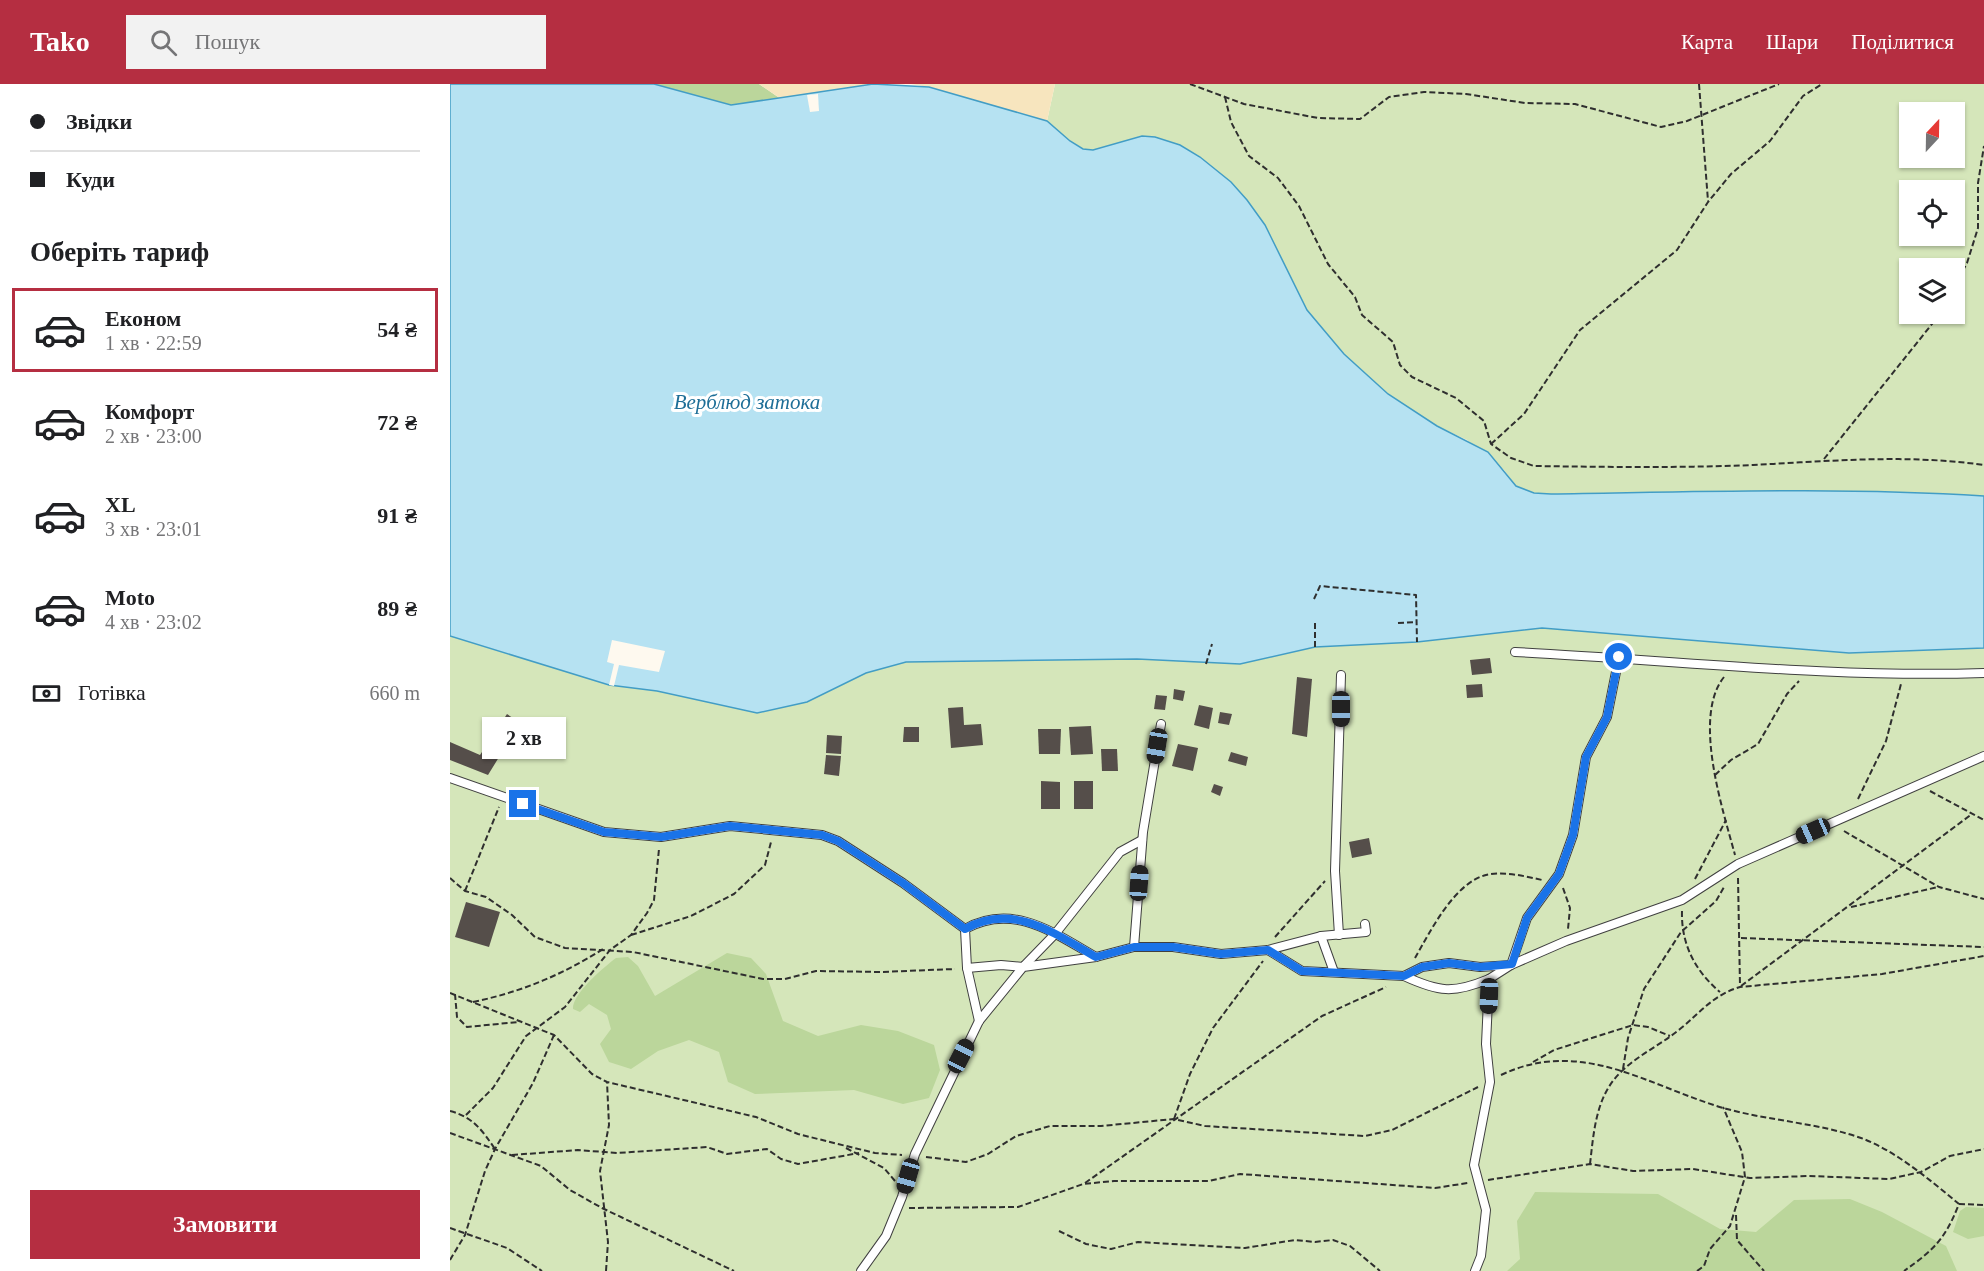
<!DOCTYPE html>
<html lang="uk">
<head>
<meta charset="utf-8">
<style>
  :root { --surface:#fff; --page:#f2f2f2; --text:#202124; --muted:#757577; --line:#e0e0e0; --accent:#b52e41 }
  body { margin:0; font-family:"Times New Roman",serif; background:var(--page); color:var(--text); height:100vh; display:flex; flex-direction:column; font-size:22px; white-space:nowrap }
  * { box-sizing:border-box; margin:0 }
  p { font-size:20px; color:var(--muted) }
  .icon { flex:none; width:33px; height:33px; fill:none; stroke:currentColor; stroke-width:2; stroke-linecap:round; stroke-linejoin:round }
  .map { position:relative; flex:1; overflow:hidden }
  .side { display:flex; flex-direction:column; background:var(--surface); width:450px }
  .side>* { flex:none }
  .top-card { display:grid; align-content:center; height:132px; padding:0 30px; background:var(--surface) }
  .needle { width:39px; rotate:22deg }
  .buttons { position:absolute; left:1449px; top:18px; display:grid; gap:12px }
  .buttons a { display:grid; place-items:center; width:66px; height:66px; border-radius:0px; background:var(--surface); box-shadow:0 2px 4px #0004; font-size:30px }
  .end { position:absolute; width:27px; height:27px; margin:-14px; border:8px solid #1a73e8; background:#fff; box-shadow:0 0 0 3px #fff }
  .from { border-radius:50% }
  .bubble { position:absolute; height:42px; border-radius:0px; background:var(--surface); box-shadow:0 2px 4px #0004; font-size:20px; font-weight:800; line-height:42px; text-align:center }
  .car { position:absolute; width:18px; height:36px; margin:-18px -9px; border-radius:8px; box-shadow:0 0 4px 2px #0007; background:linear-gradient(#222 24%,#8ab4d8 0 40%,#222 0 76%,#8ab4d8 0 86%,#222 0) }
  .top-card b { display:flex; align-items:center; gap:21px; height:57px; font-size:22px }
  .top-card b+b { border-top:2px solid var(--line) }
  .top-card i { width:15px; height:15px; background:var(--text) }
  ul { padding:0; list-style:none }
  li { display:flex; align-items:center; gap:18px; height:84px; margin:0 12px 9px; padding:0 18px; border:3px solid transparent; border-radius:0px }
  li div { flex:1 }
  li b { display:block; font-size:22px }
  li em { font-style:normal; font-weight:800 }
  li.selected { border-color:var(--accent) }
  li>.icon { width:54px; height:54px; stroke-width:1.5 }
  h2 { padding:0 30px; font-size:27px; line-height:72px }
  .pay { display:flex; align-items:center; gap:15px; height:66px; padding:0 30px; font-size:22px }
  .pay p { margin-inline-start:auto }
  .action { display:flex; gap:12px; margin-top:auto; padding:12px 30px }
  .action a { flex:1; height:69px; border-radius:0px; background:var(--accent); color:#fff; font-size:24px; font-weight:800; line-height:69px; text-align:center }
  header { display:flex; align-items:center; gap:36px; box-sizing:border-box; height:84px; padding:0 30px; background:var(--accent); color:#fff }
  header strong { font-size:28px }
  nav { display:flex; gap:33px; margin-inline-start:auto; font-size:21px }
  .search { width:420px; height:54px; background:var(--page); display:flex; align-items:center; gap:15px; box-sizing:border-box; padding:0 21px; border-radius:0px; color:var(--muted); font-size:22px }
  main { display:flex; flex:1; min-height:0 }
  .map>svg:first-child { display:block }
  .green { fill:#d5e6ba; fill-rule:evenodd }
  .forest { fill:#bbd69b }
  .sand { fill:#f7e5be }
  .water { fill:#b6e2f2; stroke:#429dc5; stroke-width:1.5 }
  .pier { fill:#fef9ef }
  .building { fill:#554e4a }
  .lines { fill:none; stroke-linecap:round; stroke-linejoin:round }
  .service-casing { stroke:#404040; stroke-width:10 }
  .path { stroke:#2f2f2f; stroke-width:2; stroke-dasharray:6 3; stroke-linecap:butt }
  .service { stroke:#fff; stroke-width:8 }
  .route { stroke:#1a73e8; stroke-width:8 }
  .labels { text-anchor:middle; stroke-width:6; stroke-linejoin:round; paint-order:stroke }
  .water-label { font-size:21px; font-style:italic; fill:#1e6e97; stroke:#fff }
</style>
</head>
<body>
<header>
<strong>Tako</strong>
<div class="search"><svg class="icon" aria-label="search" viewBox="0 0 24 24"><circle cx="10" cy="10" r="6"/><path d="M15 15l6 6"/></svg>Пошук</div>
<nav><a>Карта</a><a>Шари</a><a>Поділитися</a></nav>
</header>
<main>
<section class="side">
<div class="top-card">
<b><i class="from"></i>Звідки</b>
<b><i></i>Куди</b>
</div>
<h2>Оберіть тариф</h2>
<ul>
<li class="selected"><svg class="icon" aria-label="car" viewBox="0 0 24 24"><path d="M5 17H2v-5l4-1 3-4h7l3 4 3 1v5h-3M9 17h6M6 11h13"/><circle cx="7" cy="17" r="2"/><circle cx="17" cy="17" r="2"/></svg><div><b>Економ</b><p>1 хв · 22:59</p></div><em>54 ₴</em></li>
<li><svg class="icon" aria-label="car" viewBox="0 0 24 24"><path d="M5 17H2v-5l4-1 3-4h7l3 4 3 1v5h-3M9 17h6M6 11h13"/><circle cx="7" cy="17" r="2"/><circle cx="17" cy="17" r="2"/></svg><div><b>Комфорт</b><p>2 хв · 23:00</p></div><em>72 ₴</em></li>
<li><svg class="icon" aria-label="car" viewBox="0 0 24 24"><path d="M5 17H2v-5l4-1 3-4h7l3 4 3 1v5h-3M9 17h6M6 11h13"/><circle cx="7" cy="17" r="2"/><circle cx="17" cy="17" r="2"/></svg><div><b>XL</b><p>3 хв · 23:01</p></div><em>91 ₴</em></li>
<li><svg class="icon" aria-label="car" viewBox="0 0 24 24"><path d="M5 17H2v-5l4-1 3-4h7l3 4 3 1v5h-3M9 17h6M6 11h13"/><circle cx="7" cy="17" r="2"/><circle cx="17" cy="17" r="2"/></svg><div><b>Moto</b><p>4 хв · 23:02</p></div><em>89 ₴</em></li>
</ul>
<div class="pay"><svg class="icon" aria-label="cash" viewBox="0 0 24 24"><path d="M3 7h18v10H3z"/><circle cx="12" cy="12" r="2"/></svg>Готівка<p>660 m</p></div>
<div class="action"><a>Замовити</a></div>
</section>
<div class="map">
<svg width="1534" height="1187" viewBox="0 0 1534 1187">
  <rect width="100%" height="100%" fill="#fef9ef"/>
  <g class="green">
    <path d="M605 0H1534V412C1390 403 1245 408 1101 410L1084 409 1066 402 1054 386 1017 356 987 342 938 310 894 270 857 226 815 141 781 98 750 73 730 61 705 53 692 52 643 66 633 65 620 57 597 37ZM1460 28H1504V74H1460ZM1460 106H1504V152H1460ZM1460 184H1504V230H1460Z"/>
    <polygon points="1092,544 1399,569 1534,564 1534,1187 0,1187 0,552 159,601 207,607 307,629 357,618 416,589 456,578 687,575 790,580 865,563 967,558"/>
  </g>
  <g class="forest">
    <polygon points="204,0 309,0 331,15 281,21"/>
    <path d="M277 869 301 874 316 890 333 937 368 952 411 941 448 947 484 961 490 986 479 1014 453 1020 404 1006 305 1010 278 998 269 968 239 956 208 967 181 985 159 978 150 960 161 945 157 931 139 920 130 928 123 925C122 910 154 883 166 874L178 873 188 882 205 912Z"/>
    <polygon points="1085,1108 1208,1110 1270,1145 1306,1148 1344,1116 1400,1115 1432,1128 1496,1162 1507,1187 1057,1187 1070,1175 1067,1137"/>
    <polygon points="1516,1123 1534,1124 1534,1152 1518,1155 1503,1148 1510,1127"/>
  </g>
  <g class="sand">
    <polygon points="309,0 423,0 331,15"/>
    <polygon points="461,0 605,0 597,37 479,3"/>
  </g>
  <path class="water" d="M0 0H204L281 21 423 0 479 3 597 37 620 57 633 65 643 66 692 52 705 53 730 61 750 73 781 98 797 116 815 141 857 226 894 270 938 310 987 342 1038 368 1066 402 1084 409 1101 410C1245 408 1390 403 1534 412V564L1399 569 1092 544 967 558 865 563 790 580 687 575 456 578 416 589 357 618 307 629 207 607 159 601 0 552Z"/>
  <g class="pier">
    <polygon points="368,10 369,27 360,28 357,11"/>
    <polygon points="162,556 215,567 209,588 169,581 164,602 159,601 164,580 157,578"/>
  </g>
  <g class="building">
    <polygon points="1040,574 1042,589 1022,591 1020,576"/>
    <polygon points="847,593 862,595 857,653 842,650"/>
    <polygon points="1032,600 1033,613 1017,614 1016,601"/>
    <polygon points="724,605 735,607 733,617 723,615"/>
    <polygon points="706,611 717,612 715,626 704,625"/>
    <polygon points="749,621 763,624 759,645 744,641"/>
    <polygon points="513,623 514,641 531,640 533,661 501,664 498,624"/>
    <polygon points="770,628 782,630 779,641 768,639"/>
    <polygon points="57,630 70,639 38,691 0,676 0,658 30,671"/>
    <polygon points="641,642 643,670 621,671 619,643"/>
    <polygon points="454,643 469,643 469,658 453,658"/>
    <polygon points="588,645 611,645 610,670 589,670"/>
    <polygon points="377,651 392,652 391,670 376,669"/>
    <polygon points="728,660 748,664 743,687 722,682"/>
    <polygon points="651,665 667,665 668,687 652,687"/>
    <polygon points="781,668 798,673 796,682 778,677"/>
    <polygon points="376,671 391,672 389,692 374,690"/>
    <polygon points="591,697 610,698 610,725 591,725"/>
    <rect x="624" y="697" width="19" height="28"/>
    <polygon points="764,700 773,703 770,712 761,708"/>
    <polygon points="919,754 922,770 902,774 899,758"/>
    <polygon points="16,818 50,828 39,863 5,853"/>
  </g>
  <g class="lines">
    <g class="service-casing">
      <g id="service">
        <path d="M1065 568C1222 576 1377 594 1534 589"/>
        <path d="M0 694 154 748 211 753 280 742 372 751 388 757 453 799 515 845C563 818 604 849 646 873"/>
        <polyline points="515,845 517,884 529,937"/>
        <polyline points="889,851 885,787 891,591"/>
        <polyline points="871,852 884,888"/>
        <polyline points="684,863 693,748 711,640"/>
        <polyline points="818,866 852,887 954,892 972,883 999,879 1030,883 1061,881 1116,857 1232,816 1288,780 1534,672"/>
        <polyline points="517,884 551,881 573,883 605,850 670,768 692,756"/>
        <path d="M954 892C989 908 1003 910 1039 895"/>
        <polyline points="411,1187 436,1152 452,1113 465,1070 529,937 573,883 646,873 684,863 723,863 771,870 818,866 871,852 916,848 915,840"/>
        <polyline points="1025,1187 1031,1172 1036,1126 1024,1081 1040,998 1036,960 1039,895 1061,881 1077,834 1109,790 1123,751 1136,673 1157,633 1169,573"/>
      </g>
    </g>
    <g class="path">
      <polyline points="740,0 794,20 868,34 910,35 939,13 974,8 1016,10 1075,19 1125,20 1211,43 1237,37 1329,0"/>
      <polyline points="1249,0 1258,117"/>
      <path d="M775 13 781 38 799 72 828 94 849 122 878 180 905 213 912 231 943 258 950 281 962 293 1006 314 1034 337 1041 360 1061 374 1084 382C1157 383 1230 384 1303 381 1380 377 1457 370 1534 381"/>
      <polyline points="1504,203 1517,179 1528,144 1528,99 1534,62"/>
      <polyline points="1041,360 1074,330 1130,246 1227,166 1258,118 1281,90 1320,57 1353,12 1372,0"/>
      <polyline points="1374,375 1490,230"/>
      <polyline points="864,515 870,502 966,511 967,558"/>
      <polyline points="948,539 966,538"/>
      <polyline points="865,563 865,537"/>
      <polyline points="756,580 762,560"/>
      <path d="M1274 593C1242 633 1273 726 1285 771"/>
      <polyline points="1265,691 1281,676 1308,660 1337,610 1349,597"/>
      <polyline points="1480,707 1534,736"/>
      <polyline points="1408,715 1436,657 1451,600"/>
      <polyline points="1394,747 1489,803 1534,815"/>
      <polyline points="0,794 15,807 36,813 62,831 85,853 115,864 183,868 313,895 335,895 366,887 432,888 505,885"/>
      <polyline points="1288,794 1290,902"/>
      <polyline points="1245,795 1276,736"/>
      <polyline points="1113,804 1120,824 1118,845"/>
      <polyline points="15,807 49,723"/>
      <polyline points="1401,823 1488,803"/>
      <path d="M1232 827C1231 860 1245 887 1270 908"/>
      <polyline points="181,851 241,832 284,810 315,781 321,758"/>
      <polyline points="825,853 875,797"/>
      <polyline points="1291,854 1534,863"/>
      <path d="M965 874C980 848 1004 799 1036 791 1054 787 1074 792 1092 796"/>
      <polyline points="1291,902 1522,730"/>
      <polyline points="0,909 104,951 142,990 157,998 306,1033 348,1050 388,1060 425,1069 452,1071"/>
      <polyline points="5,910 7,933 17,943 68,938"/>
      <path d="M23 918C71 908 112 891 153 865"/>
      <polyline points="1083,978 1104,966 1183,941 1198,943 1220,952"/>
      <polyline points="1173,985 1178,954 1194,905 1231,848 1266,817 1274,803"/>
      <path d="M1051 991C1133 952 1201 1004 1277 1025 1321 1037 1368 1039 1411 1054 1446 1067 1480 1096 1509 1120 1495 1155 1485 1165 1454 1187"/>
      <path d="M0 1027C23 1033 32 1046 45 1065"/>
      <polyline points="16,1031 43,1004 76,952 115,923 160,866 181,851 197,829 204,816 209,765"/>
      <polyline points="724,1035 740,990 763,944 813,877"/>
      <polyline points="0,1049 91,1082 120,1106 152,1124 284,1187"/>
      <polyline points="396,1064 434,1084 445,1097"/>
      <polyline points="62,1071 128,1066 167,1069 257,1063 277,1070 317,1065 331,1075 348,1080 409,1069"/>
      <polyline points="476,1073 516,1078 538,1070 566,1052 600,1042 651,1042 724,1035 755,1042 915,1052 942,1046 1028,1003"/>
      <path d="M1140 1080C1144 1046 1146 1010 1173 986 1190 970 1212 960 1230 945 1251 928 1263 911 1290 903L1432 890 1534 872"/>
      <polyline points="1038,1096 1140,1080 1183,1087 1243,1085 1300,1094 1359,1092 1439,1095 1471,1088 1500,1072 1534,1065"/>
      <polyline points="635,1099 872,932 936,903"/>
      <polyline points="1509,1120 1534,1121"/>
      <polyline points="459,1124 568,1123 633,1100 664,1097 759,1097 790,1090 985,1104 1018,1099"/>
      <polyline points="1286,1131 1287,1156 1314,1187"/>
      <polyline points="0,1144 57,1164 92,1187"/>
      <polyline points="609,1147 636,1160 661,1165 688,1158 795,1164 845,1156 865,1158 883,1156 900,1162 930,1187"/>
      <polyline points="0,1176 15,1151 35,1087 45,1065 83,999 104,951"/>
      <polyline points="156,1187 158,1158 150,1087 159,1041 157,998"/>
      <polyline points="1247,1187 1254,1182 1260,1165 1280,1142 1295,1093 1292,1068 1273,1023"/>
    </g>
    <use href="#service" class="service"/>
  </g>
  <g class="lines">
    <path class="route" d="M73 720 154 748 211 753 280 742 372 751 388 757 453 799 515 845C562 818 604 849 646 873L684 863H723L771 870 818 866 852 887 954 892 972 883 999 879 1030 883 1062 880 1077 834 1109 790 1123 751 1136 673 1157 633 1169 573"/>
  </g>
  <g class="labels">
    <g class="water-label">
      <text x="297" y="325">Верблюд затока</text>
    </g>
  </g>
</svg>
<div class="buttons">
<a><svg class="needle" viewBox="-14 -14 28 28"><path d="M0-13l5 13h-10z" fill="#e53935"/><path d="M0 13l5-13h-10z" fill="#757577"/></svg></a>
<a><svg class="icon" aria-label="locate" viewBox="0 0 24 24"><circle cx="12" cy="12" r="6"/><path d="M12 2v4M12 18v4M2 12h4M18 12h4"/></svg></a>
<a><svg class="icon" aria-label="layers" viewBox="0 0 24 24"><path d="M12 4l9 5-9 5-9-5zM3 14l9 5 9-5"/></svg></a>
</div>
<i class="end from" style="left:1169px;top:573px"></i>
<i class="end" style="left:73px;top:720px"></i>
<div class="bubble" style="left:32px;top:633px;width:84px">2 хв</div>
<i class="car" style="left:891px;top:625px;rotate:180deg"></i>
<i class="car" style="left:707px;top:662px;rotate:189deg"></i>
<i class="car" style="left:1363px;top:747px;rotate:246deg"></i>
<i class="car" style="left:689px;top:799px;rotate:4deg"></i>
<i class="car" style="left:1039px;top:912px;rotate:182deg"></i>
<i class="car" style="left:511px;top:972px;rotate:27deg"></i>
<i class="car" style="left:458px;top:1092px;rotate:196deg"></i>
</div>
</main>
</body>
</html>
